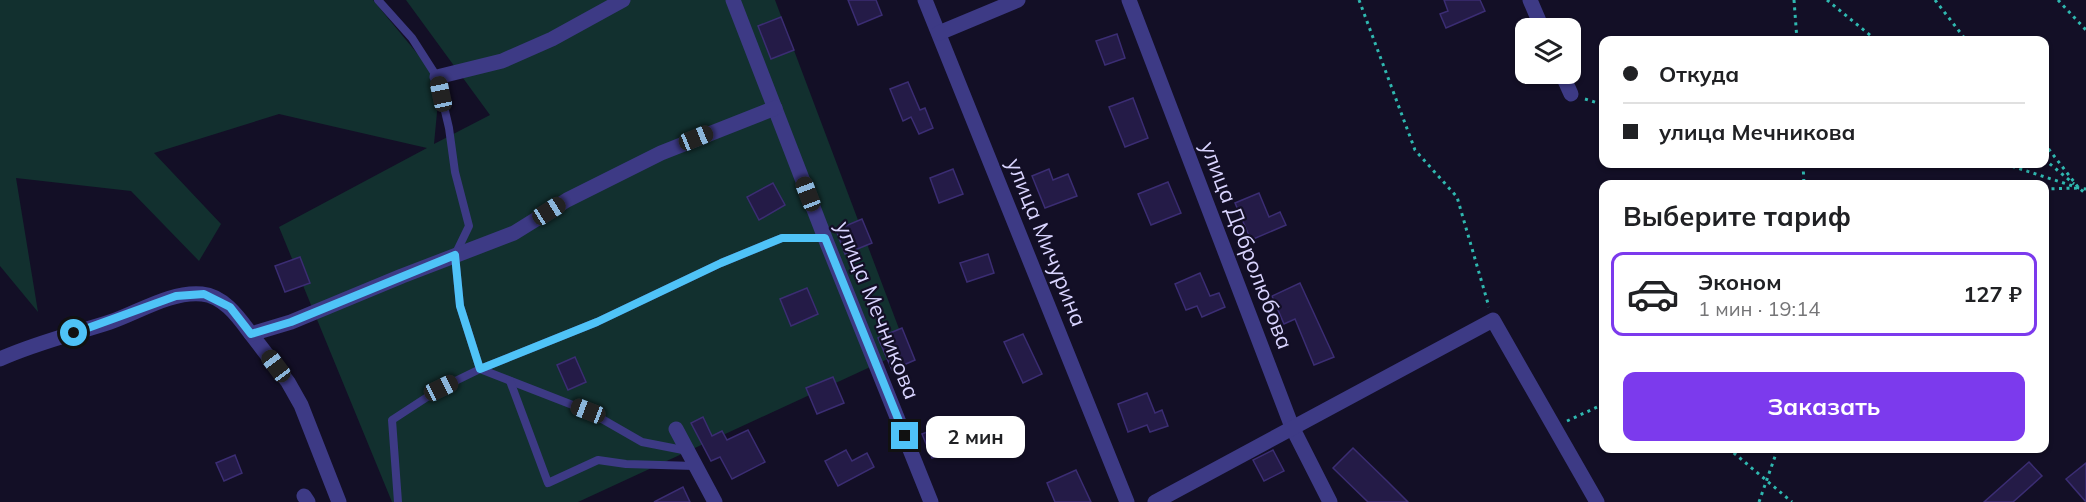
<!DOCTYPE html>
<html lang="ru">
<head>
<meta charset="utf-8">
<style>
  :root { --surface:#fff; --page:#f6f6f6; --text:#202124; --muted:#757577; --line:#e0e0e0; --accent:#7c3aed }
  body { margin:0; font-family:Mulish,sans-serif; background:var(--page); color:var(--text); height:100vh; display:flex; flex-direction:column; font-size:22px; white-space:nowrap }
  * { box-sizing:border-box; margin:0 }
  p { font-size:20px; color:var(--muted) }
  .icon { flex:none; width:33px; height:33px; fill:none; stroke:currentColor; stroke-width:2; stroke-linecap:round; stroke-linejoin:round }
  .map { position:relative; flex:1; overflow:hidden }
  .details { position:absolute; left:1599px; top:180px; width:450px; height:273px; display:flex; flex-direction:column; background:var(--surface); border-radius:12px; box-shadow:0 2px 4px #0004 }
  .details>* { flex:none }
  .guide { position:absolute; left:1599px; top:36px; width:450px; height:132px; border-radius:12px; box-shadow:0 2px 4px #0004; display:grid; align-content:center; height:132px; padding:0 24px; background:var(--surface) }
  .fabs { position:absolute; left:1515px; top:18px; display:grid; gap:12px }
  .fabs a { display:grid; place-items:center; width:66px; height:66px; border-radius:12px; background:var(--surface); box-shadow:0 2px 4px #0004; font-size:30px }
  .end { position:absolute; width:27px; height:27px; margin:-14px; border:8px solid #4fc3f7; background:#111; box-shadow:0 0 0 3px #111 }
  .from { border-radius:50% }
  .bubble { position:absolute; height:42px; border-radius:12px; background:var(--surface); box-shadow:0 2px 4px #0004; font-size:20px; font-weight:700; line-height:42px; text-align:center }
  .car { position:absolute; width:18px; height:36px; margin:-18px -9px; border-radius:8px; box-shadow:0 0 4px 2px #0007; background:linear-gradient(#222 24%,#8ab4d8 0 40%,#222 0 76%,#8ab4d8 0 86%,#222 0) }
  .guide b { display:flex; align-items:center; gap:21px; height:57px; font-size:22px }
  .guide b+b { border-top:2px solid var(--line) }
  .guide i { width:15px; height:15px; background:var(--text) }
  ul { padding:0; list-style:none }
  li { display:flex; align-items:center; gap:18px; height:84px; margin:0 12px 9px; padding:0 12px; border:3px solid transparent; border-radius:12px }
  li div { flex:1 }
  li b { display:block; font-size:22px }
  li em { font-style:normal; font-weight:700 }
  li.on { border-color:var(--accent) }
  li>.icon { width:54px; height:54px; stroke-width:1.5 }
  h2 { padding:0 24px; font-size:27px; line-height:72px }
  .primary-button { display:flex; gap:12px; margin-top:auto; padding:12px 24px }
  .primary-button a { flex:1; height:69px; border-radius:12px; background:var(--accent); color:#fff; font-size:24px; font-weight:700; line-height:69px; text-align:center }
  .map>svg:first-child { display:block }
  .green { fill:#12302f }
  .building { fill:#241b47; stroke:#3b2d73; stroke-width:1.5 }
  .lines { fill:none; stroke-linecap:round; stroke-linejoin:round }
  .path { stroke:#2fb8b0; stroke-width:3; stroke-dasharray:3 4.5; stroke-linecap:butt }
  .lane { stroke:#3d3a85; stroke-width:8 }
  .street { stroke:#3d3a85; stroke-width:15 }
  .route { stroke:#4fc3f7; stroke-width:8 }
  .labels { text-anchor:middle; stroke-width:4.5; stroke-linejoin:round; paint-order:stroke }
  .street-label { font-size:22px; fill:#d9d4ff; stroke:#130f26 }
</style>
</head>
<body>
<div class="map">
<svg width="2086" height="502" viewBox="0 0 2086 502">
  <rect width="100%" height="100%" fill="#130f26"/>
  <polygon class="green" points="0,0 373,0 440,81 434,144 490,115 406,0 775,0 907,350 578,502 392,502 279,227 427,148 279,114 154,153 221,224 199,261 131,191 16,178 38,312 0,266"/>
  <g class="building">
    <polygon points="848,0 876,0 882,15 858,25"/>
    <polygon points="1444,0 1480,0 1485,11 1446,28 1440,14 1448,11"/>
    <polygon points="781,17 794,50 771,59 758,26"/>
    <polygon points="1117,34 1125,58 1105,65 1096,41"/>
    <polygon points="908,82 920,110 925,108 933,128 919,134 911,117 903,121 890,89"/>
    <polygon points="1133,98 1148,138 1125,147 1109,107"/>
    <polygon points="953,169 963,194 939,203 930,178"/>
    <polygon points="1049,169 1053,180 1068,174 1077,196 1045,208 1032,176"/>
    <polygon points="1168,182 1181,213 1151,225 1138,194"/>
    <polygon points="773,183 785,205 759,220 747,197"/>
    <polygon points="1259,193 1269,217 1280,212 1286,225 1251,240 1235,203"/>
    <polygon points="862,219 872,243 845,254 836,230"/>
    <polygon points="988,254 994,273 967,282 960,263"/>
    <polygon points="300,257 310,283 285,292 275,266"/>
    <polygon points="1200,273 1210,296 1219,293 1225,307 1202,317 1197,306 1186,310 1175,284"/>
    <polygon points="1300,283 1334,357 1314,365 1295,319 1284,324 1272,296"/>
    <polygon points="807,288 818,314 791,326 780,299"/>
    <polygon points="902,328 915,360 892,370 878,338"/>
    <polygon points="1023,334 1042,374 1023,383 1004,342"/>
    <polygon points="575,357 586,382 568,390 557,365"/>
    <polygon points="833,377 844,403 817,414 806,388"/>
    <polygon points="1147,393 1155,413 1162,410 1168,426 1150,432 1147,425 1128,432 1118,404"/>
    <polygon points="703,417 712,436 722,431 727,440 748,430 765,462 732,479 720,457 711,461 691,423"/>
    <polygon points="943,426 953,450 932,458 922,434"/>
    <polygon points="1353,448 1387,481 1408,502 1368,502 1333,468"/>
    <polygon points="846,450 852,461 867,453 874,467 838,486 825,461"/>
    <polygon points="1273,450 1284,471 1264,481 1253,460"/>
    <polygon points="235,455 242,473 224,481 216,463"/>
    <polygon points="2029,462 2042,476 2013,502 1984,502"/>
    <polygon points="2086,463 2086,502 2066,479"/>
    <polygon points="1076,470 1091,502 1055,502 1047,483"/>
    <polygon points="683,487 690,502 654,502"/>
  </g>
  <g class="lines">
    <g class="path">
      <polyline points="1359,0 1415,150 1457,197 1489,307"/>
      <polyline points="1794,0 1797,40"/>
      <polyline points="1827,0 1876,40"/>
      <polyline points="1935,0 1966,40"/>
      <polyline points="2058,0 2086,30"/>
      <polyline points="1585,99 1604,105"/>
      <polyline points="2044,143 2078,187"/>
      <polyline points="2044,159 2074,184"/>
      <polyline points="1803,164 1804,184"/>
      <polyline points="2005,164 2079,188 2086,189"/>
      <polyline points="2044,189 2079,188 2086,194"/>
      <polyline points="1567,421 1604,404"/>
      <polyline points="1728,448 1792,502"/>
      <polyline points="1759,502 1778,448"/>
    </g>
    <g class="lane">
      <polyline points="378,0 412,38 437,77 449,128 455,172 469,226 455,255 460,306 480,369 588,411 642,442 688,451"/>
      <polyline points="510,381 548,483 598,460 626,464 695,466"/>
      <polyline points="398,502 392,420 441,388 480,369 597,322 721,263 782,238 825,238"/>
    </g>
    <g class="street">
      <polyline points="733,0 825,238 931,502"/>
      <polyline points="925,0 1127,502"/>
      <polyline points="1129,0 1292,427 1330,502"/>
      <polyline points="1530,0 1542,28"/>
      <polyline points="939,33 1018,0"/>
      <polyline points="1562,74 1571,94"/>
      <polyline points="437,77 502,61 552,39 623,0"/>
      <polyline points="251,334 288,382 301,405 339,502"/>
      <path d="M0 359C35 343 73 334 110 322 139 312 171 291 202 294 224 296 239 318 251 334L291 322 402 276 514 233 567 200 661 153 775 108"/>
      <polyline points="676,429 715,502"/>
      <polyline points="304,496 308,502"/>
      <polyline points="1155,502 1493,320 1597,502"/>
    </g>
  </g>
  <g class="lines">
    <polyline class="route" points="74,333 176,296 204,294 230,307 251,334 291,322 455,255 460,306 480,369 597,322 721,263 782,238 825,238 905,436"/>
  </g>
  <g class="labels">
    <g class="street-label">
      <text transform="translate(1047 242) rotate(68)" y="8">улица Мичурина</text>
      <text transform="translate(1247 245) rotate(69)" y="8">улица Добролюбова</text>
      <text transform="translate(878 310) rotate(68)" y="8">улица Мечникова</text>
    </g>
  </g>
</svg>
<div class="fabs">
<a><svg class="icon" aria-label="layers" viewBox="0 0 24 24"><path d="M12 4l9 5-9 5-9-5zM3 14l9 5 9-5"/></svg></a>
</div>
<i class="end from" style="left:74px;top:333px"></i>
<i class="end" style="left:905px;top:436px"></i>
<div class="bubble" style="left:926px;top:416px;width:99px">2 мин</div>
<i class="car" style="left:441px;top:94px;rotate:348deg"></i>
<i class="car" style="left:696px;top:138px;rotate:68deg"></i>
<i class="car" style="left:808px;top:194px;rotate:339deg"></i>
<i class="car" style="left:549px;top:211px;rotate:58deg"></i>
<i class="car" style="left:276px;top:366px;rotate:323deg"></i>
<i class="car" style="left:441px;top:388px;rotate:64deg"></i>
<i class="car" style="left:588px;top:411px;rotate:291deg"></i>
<div class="guide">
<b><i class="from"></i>Откуда</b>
<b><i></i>улица Мечникова</b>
</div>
<section class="details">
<h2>Выберите тариф</h2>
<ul>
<li class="on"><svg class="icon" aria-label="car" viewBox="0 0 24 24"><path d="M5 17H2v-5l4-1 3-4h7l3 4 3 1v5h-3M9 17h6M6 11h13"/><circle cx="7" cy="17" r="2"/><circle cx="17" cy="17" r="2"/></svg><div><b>Эконом</b><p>1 мин · 19:14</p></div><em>127 ₽</em></li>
</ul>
<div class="primary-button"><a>Заказать</a></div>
</section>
</div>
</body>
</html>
